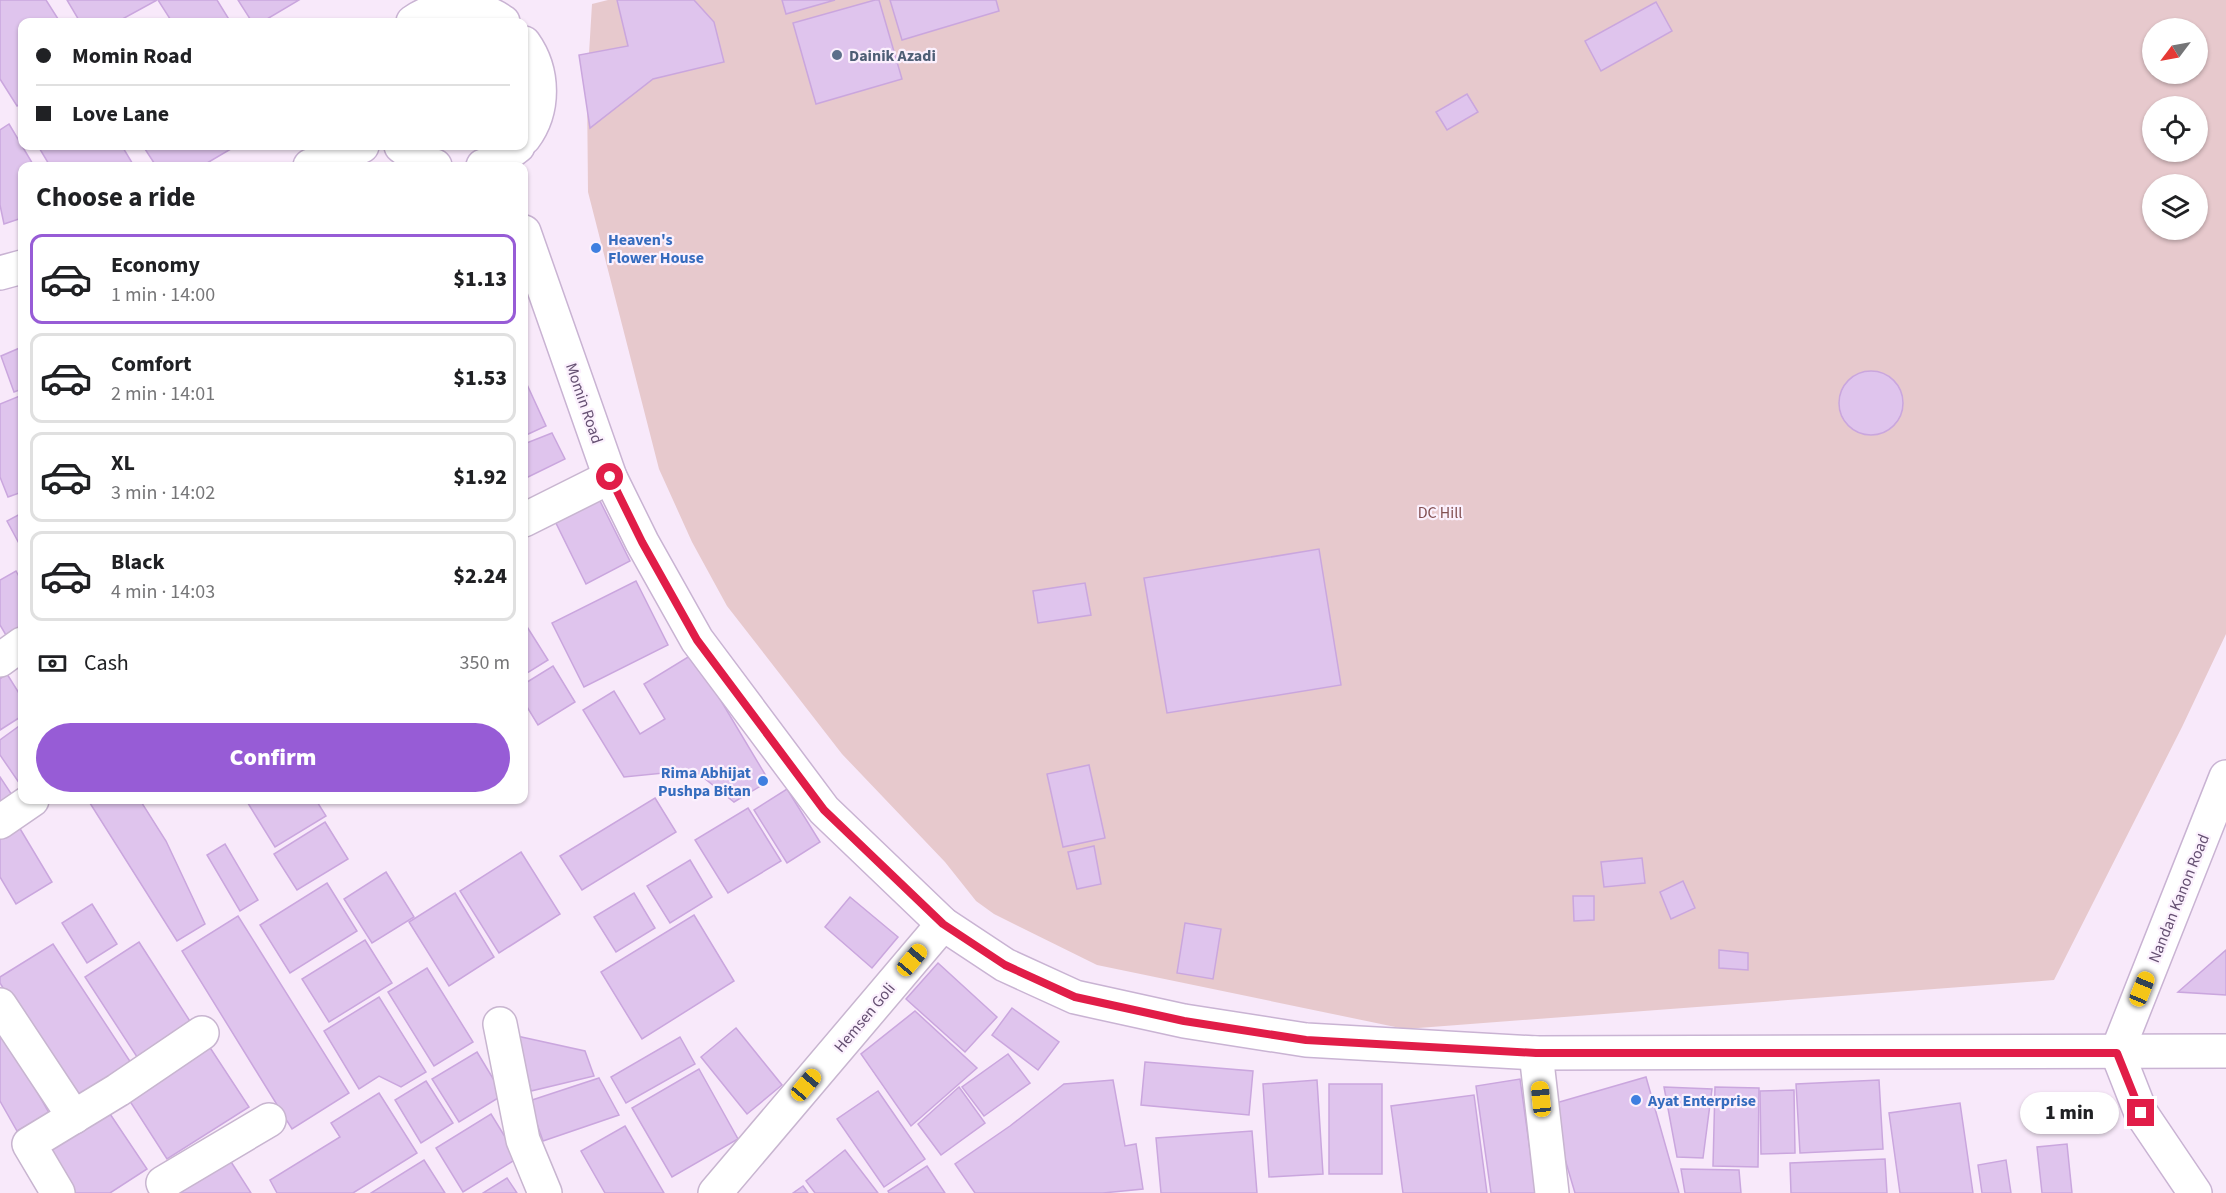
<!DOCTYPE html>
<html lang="en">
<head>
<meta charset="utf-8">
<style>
  :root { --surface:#fff; --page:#f6f6f6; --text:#202124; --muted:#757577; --line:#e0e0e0; --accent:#975cd6 }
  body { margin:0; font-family:"Source Sans 3",sans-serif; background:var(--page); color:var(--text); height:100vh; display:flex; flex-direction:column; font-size:22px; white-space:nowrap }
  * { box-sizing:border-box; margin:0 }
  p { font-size:20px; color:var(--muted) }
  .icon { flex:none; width:33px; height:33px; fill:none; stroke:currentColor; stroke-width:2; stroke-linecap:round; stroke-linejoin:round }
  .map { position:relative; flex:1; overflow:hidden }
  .sheet { position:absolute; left:18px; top:162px; width:510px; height:642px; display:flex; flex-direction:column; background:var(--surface); border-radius:12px; box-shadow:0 2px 4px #0004 }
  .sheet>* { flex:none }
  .top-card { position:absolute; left:18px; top:18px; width:510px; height:132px; border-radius:12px; box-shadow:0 2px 4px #0004; display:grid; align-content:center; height:132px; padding:0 18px; background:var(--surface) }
  .needle { width:39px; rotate:238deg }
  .tools { position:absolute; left:2142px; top:18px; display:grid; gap:12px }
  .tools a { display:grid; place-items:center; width:66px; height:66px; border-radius:50%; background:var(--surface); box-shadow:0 2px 4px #0004; font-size:30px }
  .end { position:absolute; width:27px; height:27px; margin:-14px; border:8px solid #e11d48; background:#fff; box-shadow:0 0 0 3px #fff }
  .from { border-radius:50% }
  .bubble { position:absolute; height:42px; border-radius:21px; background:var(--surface); box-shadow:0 2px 4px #0004; font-size:20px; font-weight:800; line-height:42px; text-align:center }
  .car { position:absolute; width:18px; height:36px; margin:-18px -9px; border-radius:8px; box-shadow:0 0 4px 2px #0007; background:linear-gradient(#f5c518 24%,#345 0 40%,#f5c518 0 76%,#345 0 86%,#f5c518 0) }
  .top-card b { display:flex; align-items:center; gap:21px; height:57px; font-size:22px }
  .top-card b+b { border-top:2px solid var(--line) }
  .top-card i { width:15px; height:15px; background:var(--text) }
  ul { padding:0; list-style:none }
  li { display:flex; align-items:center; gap:18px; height:90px; margin:0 12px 9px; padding:0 6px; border:3px solid var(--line); border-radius:12px }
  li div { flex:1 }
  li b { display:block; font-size:22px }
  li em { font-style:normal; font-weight:800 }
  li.on { border-color:var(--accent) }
  li>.icon { width:54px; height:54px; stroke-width:1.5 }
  h2 { padding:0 18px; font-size:27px; line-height:72px }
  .pay { display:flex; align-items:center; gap:15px; height:66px; padding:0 18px; font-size:22px }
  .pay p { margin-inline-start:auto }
  .primary-button { display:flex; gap:12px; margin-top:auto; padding:12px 18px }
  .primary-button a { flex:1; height:69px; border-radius:36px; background:var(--accent); color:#fff; font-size:24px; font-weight:800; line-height:69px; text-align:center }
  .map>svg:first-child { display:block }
  .green { fill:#e7c9cd; fill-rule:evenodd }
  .building { fill:#dfc4ed; stroke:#caa6de; stroke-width:1.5 }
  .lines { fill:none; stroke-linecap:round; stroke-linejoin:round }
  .street-casing { stroke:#c8b5d0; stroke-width:36 }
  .secondary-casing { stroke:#c9b3d3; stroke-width:36 }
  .street { stroke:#fff; stroke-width:33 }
  .secondary { stroke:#fff; stroke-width:33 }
  .route { stroke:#e11d48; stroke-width:8 }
  .service-dot { fill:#5c6f8a; stroke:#fbf0fd; stroke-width:2 }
  .shop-dot { fill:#3f7fe0; stroke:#fbf0fd; stroke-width:2 }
  .labels { text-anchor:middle; stroke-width:4.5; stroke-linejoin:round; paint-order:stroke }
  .service-label { font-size:16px; font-weight:bold; fill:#4e5e75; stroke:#fbf0fd; text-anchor:start }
  .shop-label { font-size:16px; font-weight:bold; fill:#366cbe; stroke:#fbf0fd; text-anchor:start }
  .street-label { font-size:16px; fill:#655072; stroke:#fbf0fd }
  .park-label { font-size:16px; fill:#824f51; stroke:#fbf0fd }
</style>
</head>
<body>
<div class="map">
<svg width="2226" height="1193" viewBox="0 0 2226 1193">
  <rect width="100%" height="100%" fill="#f8e9fa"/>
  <path class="green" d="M608 0H2226V634L2182 727 2054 980 1405 1029 1097 965 994 914 976 901 945 862 842 754 727 606 692 542 659 469 588 192 587 87 592 4ZM2152 28H2198V74H2152ZM2152 106H2198V152H2152ZM2152 184H2198V230H2152Z"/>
  <g class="building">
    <polygon points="0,0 46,0 60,22 22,22 22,103 17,106 0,79"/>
    <polygon points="67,0 157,0 117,22 80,22"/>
    <polygon points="158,0 217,0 230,21 172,22"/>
    <polygon points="238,0 299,0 262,22 252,22"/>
    <polygon points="617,0 694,0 714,22 724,62 653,79 590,128 579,55 628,46"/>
    <polygon points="782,0 835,0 786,14"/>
    <polygon points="875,0 879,0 902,79 816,104 793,23"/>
    <polygon points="890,0 996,0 999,11 902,40"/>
    <polygon points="1656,2 1672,31 1601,71 1585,41"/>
    <polygon points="1467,94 1478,112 1447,130 1436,112"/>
    <polygon points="9,124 34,166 22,166 22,218 4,224 0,205 0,130"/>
    <polygon points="38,146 122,146 134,166 50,166"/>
    <polygon points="143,146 236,146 202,166 156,166"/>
    <polygon points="22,347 22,389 14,392 1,356"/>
    <circle cx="1871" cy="403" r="32"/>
    <polygon points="524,378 546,426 524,436"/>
    <polygon points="22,395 22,492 8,497 0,477 0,404"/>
    <polygon points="552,433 565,459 524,479 524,444"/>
    <polygon points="595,491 630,561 586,584 551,513"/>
    <polygon points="22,513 22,549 7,521"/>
    <polygon points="1319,549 1341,685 1167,713 1144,578"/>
    <polygon points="16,571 22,582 22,642 13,647 0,625 0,580"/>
    <polygon points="636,581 668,645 584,687 552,623"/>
    <polygon points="1085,583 1091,615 1038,623 1033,591"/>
    <polygon points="524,622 548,660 524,675"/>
    <polygon points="693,654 769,781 734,802 694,770 624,777 583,710 614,691 640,734 665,719 644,684"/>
    <polygon points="553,666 575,702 538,725 524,702 524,684"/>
    <polygon points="7,674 22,698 22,716 0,730 0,679"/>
    <polygon points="22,724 22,787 0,755 0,740"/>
    <polygon points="1089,765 1105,838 1063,847 1047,774"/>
    <polygon points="0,777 14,798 0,808"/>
    <polygon points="787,789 820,842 787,863 754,810"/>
    <polygon points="655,798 676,832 582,890 560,856"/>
    <polygon points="88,800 140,800 166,841 205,924 177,941"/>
    <polygon points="246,800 316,800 326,816 275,847"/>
    <polygon points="748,808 781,861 728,893 695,840"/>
    <polygon points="325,822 348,859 297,890 274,854"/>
    <polygon points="19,827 52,882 16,904 0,877 0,838"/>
    <polygon points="225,844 258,900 240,911 207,855"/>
    <polygon points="1094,846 1101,884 1077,889 1068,852"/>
    <polygon points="521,852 560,914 499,953 460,891"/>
    <polygon points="1642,858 1645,883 1604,887 1601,862"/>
    <polygon points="690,860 712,897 670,923 647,886"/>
    <polygon points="386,872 414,917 372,943 344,899"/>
    <polygon points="1683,881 1695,908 1671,919 1660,892"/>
    <polygon points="327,883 357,931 290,973 260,925"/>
    <polygon points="455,893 494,957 449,986 409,922"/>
    <polygon points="634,893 655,928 616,952 594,917"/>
    <polygon points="1573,896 1594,896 1594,920 1574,921"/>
    <polygon points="850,897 898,937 872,968 825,927"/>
    <polygon points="92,904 117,944 87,963 62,923"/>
    <polygon points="694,915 734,981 642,1039 601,972"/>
    <polygon points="238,916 349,1093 292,1129 182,951"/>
    <polygon points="1185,923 1221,929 1213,979 1177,973"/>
    <polygon points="365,940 392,983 329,1022 302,979"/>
    <polygon points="139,942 195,1029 141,1063 85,977"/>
    <polygon points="53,944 137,1072 78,1109 0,983 0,977"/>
    <polygon points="1719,950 1748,953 1748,970 1719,968"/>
    <polygon points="2226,950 2226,995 2178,992"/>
    <polygon points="938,963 997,1017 965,1052 906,999"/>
    <polygon points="427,968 473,1042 434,1066 388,992"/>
    <polygon points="379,997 426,1072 401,1087 379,1076 359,1089 324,1031"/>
    <polygon points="1012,1008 1059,1042 1038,1070 992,1035"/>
    <polygon points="915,1011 977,1068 911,1126 861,1054"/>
    <polygon points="0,1026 49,1113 17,1131 0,1101"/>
    <polygon points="736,1028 782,1085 747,1114 701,1057"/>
    <polygon points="517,1036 585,1051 594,1076 531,1091"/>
    <polygon points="680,1037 695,1064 626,1103 611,1077"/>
    <polygon points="205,1040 249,1107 167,1159 124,1092"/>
    <polygon points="477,1052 503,1095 459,1122 432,1079"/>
    <polygon points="1008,1054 1030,1083 984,1116 962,1087"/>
    <polygon points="1145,1062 1253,1071 1249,1115 1141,1105"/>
    <polygon points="699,1069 738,1139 672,1177 632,1108"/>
    <polygon points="1646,1077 1679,1193 1575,1193 1549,1105"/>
    <polygon points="599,1078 619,1115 543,1141 529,1101"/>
    <polygon points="1520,1079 1536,1193 1491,1193 1476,1086"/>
    <polygon points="1113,1080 1125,1146 1136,1144 1143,1189 1103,1193 975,1193 955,1164 1010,1126 1064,1084"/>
    <polygon points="1317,1080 1323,1174 1269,1177 1263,1084"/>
    <polygon points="1879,1080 1883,1149 1800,1153 1796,1084"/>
    <polygon points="426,1081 453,1123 421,1143 395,1100"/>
    <rect x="1329" y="1084" width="53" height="90"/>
    <polygon points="959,1087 985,1123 941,1155 918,1124"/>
    <polygon points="1664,1087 1712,1089 1703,1158 1677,1157"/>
    <polygon points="1715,1087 1759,1088 1758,1167 1713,1166"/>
    <polygon points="1794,1090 1795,1153 1761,1154 1760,1091"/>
    <polygon points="878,1091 925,1159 884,1187 837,1119"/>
    <polygon points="379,1093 417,1153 353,1193 277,1193 270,1180 340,1137 331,1123"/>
    <polygon points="1474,1095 1487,1193 1403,1193 1391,1106"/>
    <polygon points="1960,1103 1973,1193 1900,1193 1889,1113"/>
    <polygon points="104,1105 147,1169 110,1193 69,1193 40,1149"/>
    <polygon points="491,1114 518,1158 463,1192 436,1148"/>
    <polygon points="625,1126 664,1193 605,1193 581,1151"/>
    <polygon points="1252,1131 1257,1193 1161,1193 1156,1138"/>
    <polygon points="2067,1144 2072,1193 2042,1193 2037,1147"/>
    <polygon points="845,1150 878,1193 815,1193 806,1181"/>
    <polygon points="226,1154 251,1193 180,1193 175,1186"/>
    <polygon points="1885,1159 1887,1193 1791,1193 1790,1163"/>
    <polygon points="424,1160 445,1193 371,1193"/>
    <polygon points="2006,1160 2011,1193 1982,1193 1978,1165"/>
    <polygon points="927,1166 945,1193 889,1193 888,1191"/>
    <polygon points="1681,1169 1739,1170 1741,1193 1685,1193"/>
    <polygon points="507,1178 517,1193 483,1193"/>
    <polygon points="803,1186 808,1193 793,1193"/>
  </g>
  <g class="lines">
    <g class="street-casing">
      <g id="street">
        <polyline points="524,520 610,477"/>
        <polyline points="0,660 22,644"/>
        <polyline points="0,822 32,800"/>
        <polyline points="0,1005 74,1117"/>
        <polyline points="500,1024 523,1140 545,1193"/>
        <polyline points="1536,1053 1552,1193"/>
        <polyline points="163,1183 269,1120"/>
        <polyline points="58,1193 29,1144 118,1090 202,1033"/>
        <polyline points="715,1193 943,924"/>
      </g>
    </g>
    <g class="secondary-casing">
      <g id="secondary">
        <path d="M413 22C438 4 479 4 503 22"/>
        <path d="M524 43C544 71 545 110 524 138"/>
        <polyline points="401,146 425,164 435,166"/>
        <polyline points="310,166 362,146"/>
        <polyline points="483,166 500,160 518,146"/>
        <polyline points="524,232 610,477 642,542 697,640 824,810 943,924 1005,965 1075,997 1184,1021 1306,1040 1536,1053 2226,1051"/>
        <polyline points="0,273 22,267"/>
        <polyline points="2117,1052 2226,777"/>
        <polyline points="2117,1052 2141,1113 2195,1193"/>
      </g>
    </g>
    <use href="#street" class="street"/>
    <use href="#secondary" class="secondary"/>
  </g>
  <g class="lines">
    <polyline class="route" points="610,477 642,542 697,640 824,810 943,924 1005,965 1075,997 1184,1021 1306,1040 1536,1053 2117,1053 2141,1113"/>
  </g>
  <circle class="service-dot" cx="837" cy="55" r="6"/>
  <g class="shop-dot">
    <circle cx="596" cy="248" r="6"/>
    <circle cx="763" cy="781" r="6"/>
    <circle cx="1636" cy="1100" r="6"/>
  </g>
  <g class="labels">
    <g class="service-label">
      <text x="849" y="61">Dainik Azadi</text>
    </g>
    <g class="shop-label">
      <text x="608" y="245">Heaven's<tspan x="608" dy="18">Flower House</tspan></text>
      <text x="751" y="778" text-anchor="end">Rima Abhijat<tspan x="751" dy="18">Pushpa Bitan</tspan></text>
      <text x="1648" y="1106">Ayat Enterprise</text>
    </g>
    <g class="street-label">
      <text transform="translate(585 403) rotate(71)" y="6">Momin Road</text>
      <text transform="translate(2178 898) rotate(-68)" y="6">Nandan Kanon Road</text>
      <text transform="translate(864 1017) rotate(-50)" y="6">Hemsen Goli</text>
    </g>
    <g class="park-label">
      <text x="1440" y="518">DC Hill</text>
    </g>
  </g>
</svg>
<div class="tools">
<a><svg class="needle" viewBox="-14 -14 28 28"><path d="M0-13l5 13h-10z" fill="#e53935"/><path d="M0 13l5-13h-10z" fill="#757577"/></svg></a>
<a><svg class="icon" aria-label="locate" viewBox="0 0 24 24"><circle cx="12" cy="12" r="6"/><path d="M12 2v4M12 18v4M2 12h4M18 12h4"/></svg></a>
<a><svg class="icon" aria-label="layers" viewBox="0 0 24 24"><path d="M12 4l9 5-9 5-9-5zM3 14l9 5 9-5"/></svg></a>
</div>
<i class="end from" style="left:610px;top:477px"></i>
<i class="end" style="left:2141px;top:1113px"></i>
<div class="bubble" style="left:2020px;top:1092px;width:99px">1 min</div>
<i class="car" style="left:912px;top:960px;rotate:40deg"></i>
<i class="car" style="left:2142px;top:989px;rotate:22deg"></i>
<i class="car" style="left:806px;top:1085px;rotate:40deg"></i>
<i class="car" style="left:1541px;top:1099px;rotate:354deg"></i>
<div class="top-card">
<b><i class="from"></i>Momin Road</b>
<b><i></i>Love Lane</b>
</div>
<section class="sheet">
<h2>Choose a ride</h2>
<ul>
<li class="on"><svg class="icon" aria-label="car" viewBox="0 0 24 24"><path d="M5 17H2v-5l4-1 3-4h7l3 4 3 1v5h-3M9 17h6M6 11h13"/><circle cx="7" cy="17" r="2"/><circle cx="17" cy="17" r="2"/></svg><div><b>Economy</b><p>1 min · 14:00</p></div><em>$1.13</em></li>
<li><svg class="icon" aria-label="car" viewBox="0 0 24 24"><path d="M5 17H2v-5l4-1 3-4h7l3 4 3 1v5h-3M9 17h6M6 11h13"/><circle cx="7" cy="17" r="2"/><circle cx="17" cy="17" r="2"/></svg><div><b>Comfort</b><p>2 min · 14:01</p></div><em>$1.53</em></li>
<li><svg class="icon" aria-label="car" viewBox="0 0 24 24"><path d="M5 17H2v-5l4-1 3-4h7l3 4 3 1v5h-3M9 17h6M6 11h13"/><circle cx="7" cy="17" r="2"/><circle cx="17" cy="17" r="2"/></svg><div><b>XL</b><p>3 min · 14:02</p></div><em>$1.92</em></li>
<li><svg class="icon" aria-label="car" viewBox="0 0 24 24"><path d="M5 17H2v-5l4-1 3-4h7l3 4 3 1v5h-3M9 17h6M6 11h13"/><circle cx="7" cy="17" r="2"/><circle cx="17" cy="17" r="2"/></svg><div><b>Black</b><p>4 min · 14:03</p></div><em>$2.24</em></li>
</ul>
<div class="pay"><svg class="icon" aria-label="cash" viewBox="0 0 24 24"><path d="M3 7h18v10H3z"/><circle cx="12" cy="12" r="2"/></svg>Cash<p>350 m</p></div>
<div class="primary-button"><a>Confirm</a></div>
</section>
</div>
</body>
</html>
